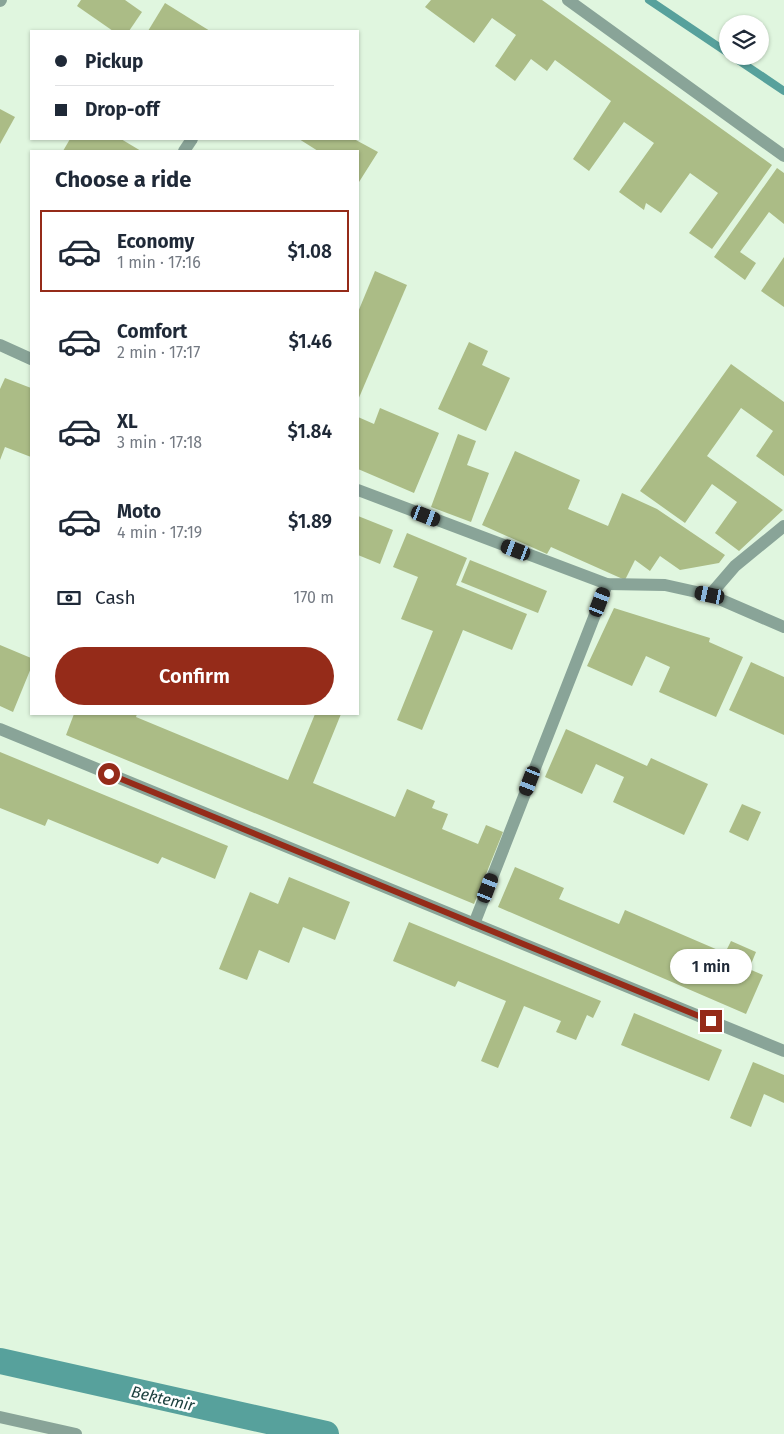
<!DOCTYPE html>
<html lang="en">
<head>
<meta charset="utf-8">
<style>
  :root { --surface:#fff; --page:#f2f2f3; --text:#1f2937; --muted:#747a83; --line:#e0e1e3; --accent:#952b19 }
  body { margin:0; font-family:"Fira Sans",sans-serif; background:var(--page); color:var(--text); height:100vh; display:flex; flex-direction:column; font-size:19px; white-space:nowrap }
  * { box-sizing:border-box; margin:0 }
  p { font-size:16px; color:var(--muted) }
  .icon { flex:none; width:28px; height:28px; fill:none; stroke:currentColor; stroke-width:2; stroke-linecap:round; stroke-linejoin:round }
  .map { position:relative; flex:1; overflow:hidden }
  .side { position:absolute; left:30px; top:150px; width:329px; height:565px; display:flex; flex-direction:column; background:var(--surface); border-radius:0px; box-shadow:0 1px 4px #0004 }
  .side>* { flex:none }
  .hud { position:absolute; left:30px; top:30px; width:329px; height:110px; border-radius:0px; box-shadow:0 1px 4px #0004; display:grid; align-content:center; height:110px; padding:0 25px; background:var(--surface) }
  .buttons { position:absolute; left:719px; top:15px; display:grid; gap:10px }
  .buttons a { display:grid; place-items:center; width:50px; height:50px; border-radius:50%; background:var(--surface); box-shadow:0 1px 4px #0004; font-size:25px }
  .end { position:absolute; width:22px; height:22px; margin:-11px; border:6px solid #952b19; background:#fff; box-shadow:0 0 0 2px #fff }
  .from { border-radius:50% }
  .bubble { position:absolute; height:35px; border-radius:18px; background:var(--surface); box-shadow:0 1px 4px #0004; font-size:16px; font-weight:600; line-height:35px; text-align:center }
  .car { position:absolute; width:15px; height:30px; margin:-15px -8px; border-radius:6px; box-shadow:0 0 4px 1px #0007; background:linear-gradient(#222 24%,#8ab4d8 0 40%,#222 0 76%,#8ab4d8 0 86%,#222 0) }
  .hud b { display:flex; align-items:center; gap:18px; height:48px; font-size:19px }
  .hud b+b { border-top:1px solid var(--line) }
  .hud i { width:12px; height:12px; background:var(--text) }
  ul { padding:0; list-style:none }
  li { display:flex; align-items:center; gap:15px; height:82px; margin:0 10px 8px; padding:0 15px; border:2px solid transparent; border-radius:0px }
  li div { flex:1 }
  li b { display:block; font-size:19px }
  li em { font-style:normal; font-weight:600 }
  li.current { border-color:var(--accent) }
  li>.icon { width:45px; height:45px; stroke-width:1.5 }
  h2 { padding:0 25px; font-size:22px; line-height:60px }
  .pay { display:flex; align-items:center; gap:12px; height:55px; padding:0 25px; font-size:19px }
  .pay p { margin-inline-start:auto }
  .primary-button { display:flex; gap:10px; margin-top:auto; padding:10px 25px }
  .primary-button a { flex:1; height:58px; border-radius:30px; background:var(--accent); color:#fff; font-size:20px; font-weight:600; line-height:58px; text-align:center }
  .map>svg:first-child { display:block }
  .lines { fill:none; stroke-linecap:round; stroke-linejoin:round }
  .stream { stroke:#57a19c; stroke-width:8 }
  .canal { stroke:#57a19c; stroke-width:26 }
  .building { fill:#abbc86 }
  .service { stroke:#89a498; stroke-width:12 }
  .minor { stroke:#89a498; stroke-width:12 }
  .route { stroke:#952b19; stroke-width:6 }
  .labels { text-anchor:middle; stroke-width:5; stroke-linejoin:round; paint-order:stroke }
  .water-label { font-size:16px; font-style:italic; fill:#1b3f3d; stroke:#fff }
</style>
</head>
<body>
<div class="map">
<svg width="784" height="1434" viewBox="0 0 784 1434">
  <rect width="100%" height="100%" fill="#e0f6df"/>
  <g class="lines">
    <g class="stream">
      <polyline points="649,0 728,53"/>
      <polyline points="732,56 784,91"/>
    </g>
    <polyline class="canal" points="0,1361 326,1434"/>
  </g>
  <g class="building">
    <polygon points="81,0 125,0 142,12 129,31 113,31 77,6"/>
    <polygon points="431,0 542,0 772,165 712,249 689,233 718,193 690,173 661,213 646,203 644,210 619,192 654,143 624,122 589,171 573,159 611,101 555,60 547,71 531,59 515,81 495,66 516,35 492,18 474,43 425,7"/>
    <polygon points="165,3 210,31 148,31"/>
    <polygon points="0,109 15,117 0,144"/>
    <polygon points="70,139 121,139 141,151 63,151"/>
    <polygon points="299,139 354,139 378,152 359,182 358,151 318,151"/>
    <polygon points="777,168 784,173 784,224 769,212 740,252 756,263 745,280 714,257"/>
    <polygon points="784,257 784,307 761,291"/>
    <polygon points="375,271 407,285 358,400 358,312"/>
    <polygon points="469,342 488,351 482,365 510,378 486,431 438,409"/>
    <polygon points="731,364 784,402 784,476 756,456 773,431 741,408 707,456 783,510 739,551 715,533 737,502 712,484 685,523 640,491"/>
    <polygon points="5,378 31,388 31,457 5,447 0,460 0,389"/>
    <polygon points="380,408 439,433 414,493 358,469 358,417 374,424"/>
    <polygon points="458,434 476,441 467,465 489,473 471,522 431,507"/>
    <polygon points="515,451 580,480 568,509 608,526 622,493 657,509 725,555 719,563 680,570 660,556 650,571 635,560 625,580 551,547 547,554 482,525"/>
    <polygon points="358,516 393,530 380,564 358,555"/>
    <polygon points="407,533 467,558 456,585 527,614 512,650 463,630 422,730 397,720 433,631 401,619 418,577 393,567"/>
    <polygon points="470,560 547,591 538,613 461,582"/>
    <polygon points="614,608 710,638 709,642 743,657 716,717 659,692 670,667 646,656 632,686 587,666"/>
    <polygon points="0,645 31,658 31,668 13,712 0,706"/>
    <polygon points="751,662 784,677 784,735 729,710"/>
    <polygon points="74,714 137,714 136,717 288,780 315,714 341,714 313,783 395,817 407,789 435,801 432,808 448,814 442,829 478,844 486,825 503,832 474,904 66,735"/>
    <polygon points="566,729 647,766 651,758 708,784 684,835 613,802 624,777 596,764 582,794 545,777"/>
    <polygon points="0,752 228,846 215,879 162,857 158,864 48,819 45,826 0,808"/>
    <polygon points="742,804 761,812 748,841 729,832"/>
    <polygon points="515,867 564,888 559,899 619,924 625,910 725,953 731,941 756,952 749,969 763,975 746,1014 498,907"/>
    <polygon points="289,877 350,902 335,940 303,927 289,963 259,950 247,980 219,969 250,892 278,904"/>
    <polygon points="409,922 601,1001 593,1018 587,1015 576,1040 556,1032 561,1021 524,1006 498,1068 481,1061 506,1001 458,981 455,987 393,961"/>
    <polygon points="634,1013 722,1050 709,1081 621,1045"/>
    <polygon points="753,1062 784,1075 784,1103 764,1094 751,1127 730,1118"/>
  </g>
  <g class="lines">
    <g class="service">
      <polyline points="184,151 192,139"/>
      <polyline points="0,1417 76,1434"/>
    </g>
    <g class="minor">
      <polyline points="568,0 784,156"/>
      <polyline points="0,1 1,0"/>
      <polyline points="0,345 31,359"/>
      <polyline points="358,490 607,584 665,585 710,595 784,627"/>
      <polyline points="710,595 735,566 784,526"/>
      <polyline points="0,729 784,1051"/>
      <polyline points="474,924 607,584"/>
    </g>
  </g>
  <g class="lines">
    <polyline class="route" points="109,774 711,1021"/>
  </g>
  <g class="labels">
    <g class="water-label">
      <text transform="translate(163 1398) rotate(13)" y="6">Bektemir</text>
    </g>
  </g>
</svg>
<div class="buttons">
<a><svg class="icon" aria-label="layers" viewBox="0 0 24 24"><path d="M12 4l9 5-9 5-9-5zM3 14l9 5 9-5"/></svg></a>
</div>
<i class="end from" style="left:109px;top:774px"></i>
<i class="end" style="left:711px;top:1021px"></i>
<div class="bubble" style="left:670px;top:949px;width:82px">1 min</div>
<i class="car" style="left:426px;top:516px;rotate:111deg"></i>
<i class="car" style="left:516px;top:550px;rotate:291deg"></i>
<i class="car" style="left:710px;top:595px;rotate:282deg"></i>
<i class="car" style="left:600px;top:602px;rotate:21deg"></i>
<i class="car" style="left:530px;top:781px;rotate:201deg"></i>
<i class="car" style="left:488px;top:888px;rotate:21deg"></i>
<div class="hud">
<b><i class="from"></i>Pickup</b>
<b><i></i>Drop-off</b>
</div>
<section class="side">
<h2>Choose a ride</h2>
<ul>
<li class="current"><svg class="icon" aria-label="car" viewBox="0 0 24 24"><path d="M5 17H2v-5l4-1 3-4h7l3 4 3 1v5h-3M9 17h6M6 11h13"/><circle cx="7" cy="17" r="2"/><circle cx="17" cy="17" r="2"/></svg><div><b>Economy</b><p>1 min · 17:16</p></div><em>$1.08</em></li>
<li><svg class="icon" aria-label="car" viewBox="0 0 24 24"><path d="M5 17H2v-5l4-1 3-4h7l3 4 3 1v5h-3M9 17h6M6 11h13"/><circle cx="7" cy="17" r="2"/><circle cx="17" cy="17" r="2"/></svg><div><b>Comfort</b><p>2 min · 17:17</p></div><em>$1.46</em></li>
<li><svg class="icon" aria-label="car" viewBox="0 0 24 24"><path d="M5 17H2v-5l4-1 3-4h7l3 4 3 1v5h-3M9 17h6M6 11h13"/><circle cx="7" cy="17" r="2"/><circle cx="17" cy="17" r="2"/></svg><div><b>XL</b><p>3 min · 17:18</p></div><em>$1.84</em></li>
<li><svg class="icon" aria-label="car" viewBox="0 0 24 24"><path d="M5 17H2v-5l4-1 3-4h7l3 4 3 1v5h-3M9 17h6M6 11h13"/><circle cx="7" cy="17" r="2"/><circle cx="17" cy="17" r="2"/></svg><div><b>Moto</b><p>4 min · 17:19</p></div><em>$1.89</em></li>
</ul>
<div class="pay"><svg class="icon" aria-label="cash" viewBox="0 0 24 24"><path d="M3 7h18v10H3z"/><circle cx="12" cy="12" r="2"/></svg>Cash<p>170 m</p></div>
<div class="primary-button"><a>Confirm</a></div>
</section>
</div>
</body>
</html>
